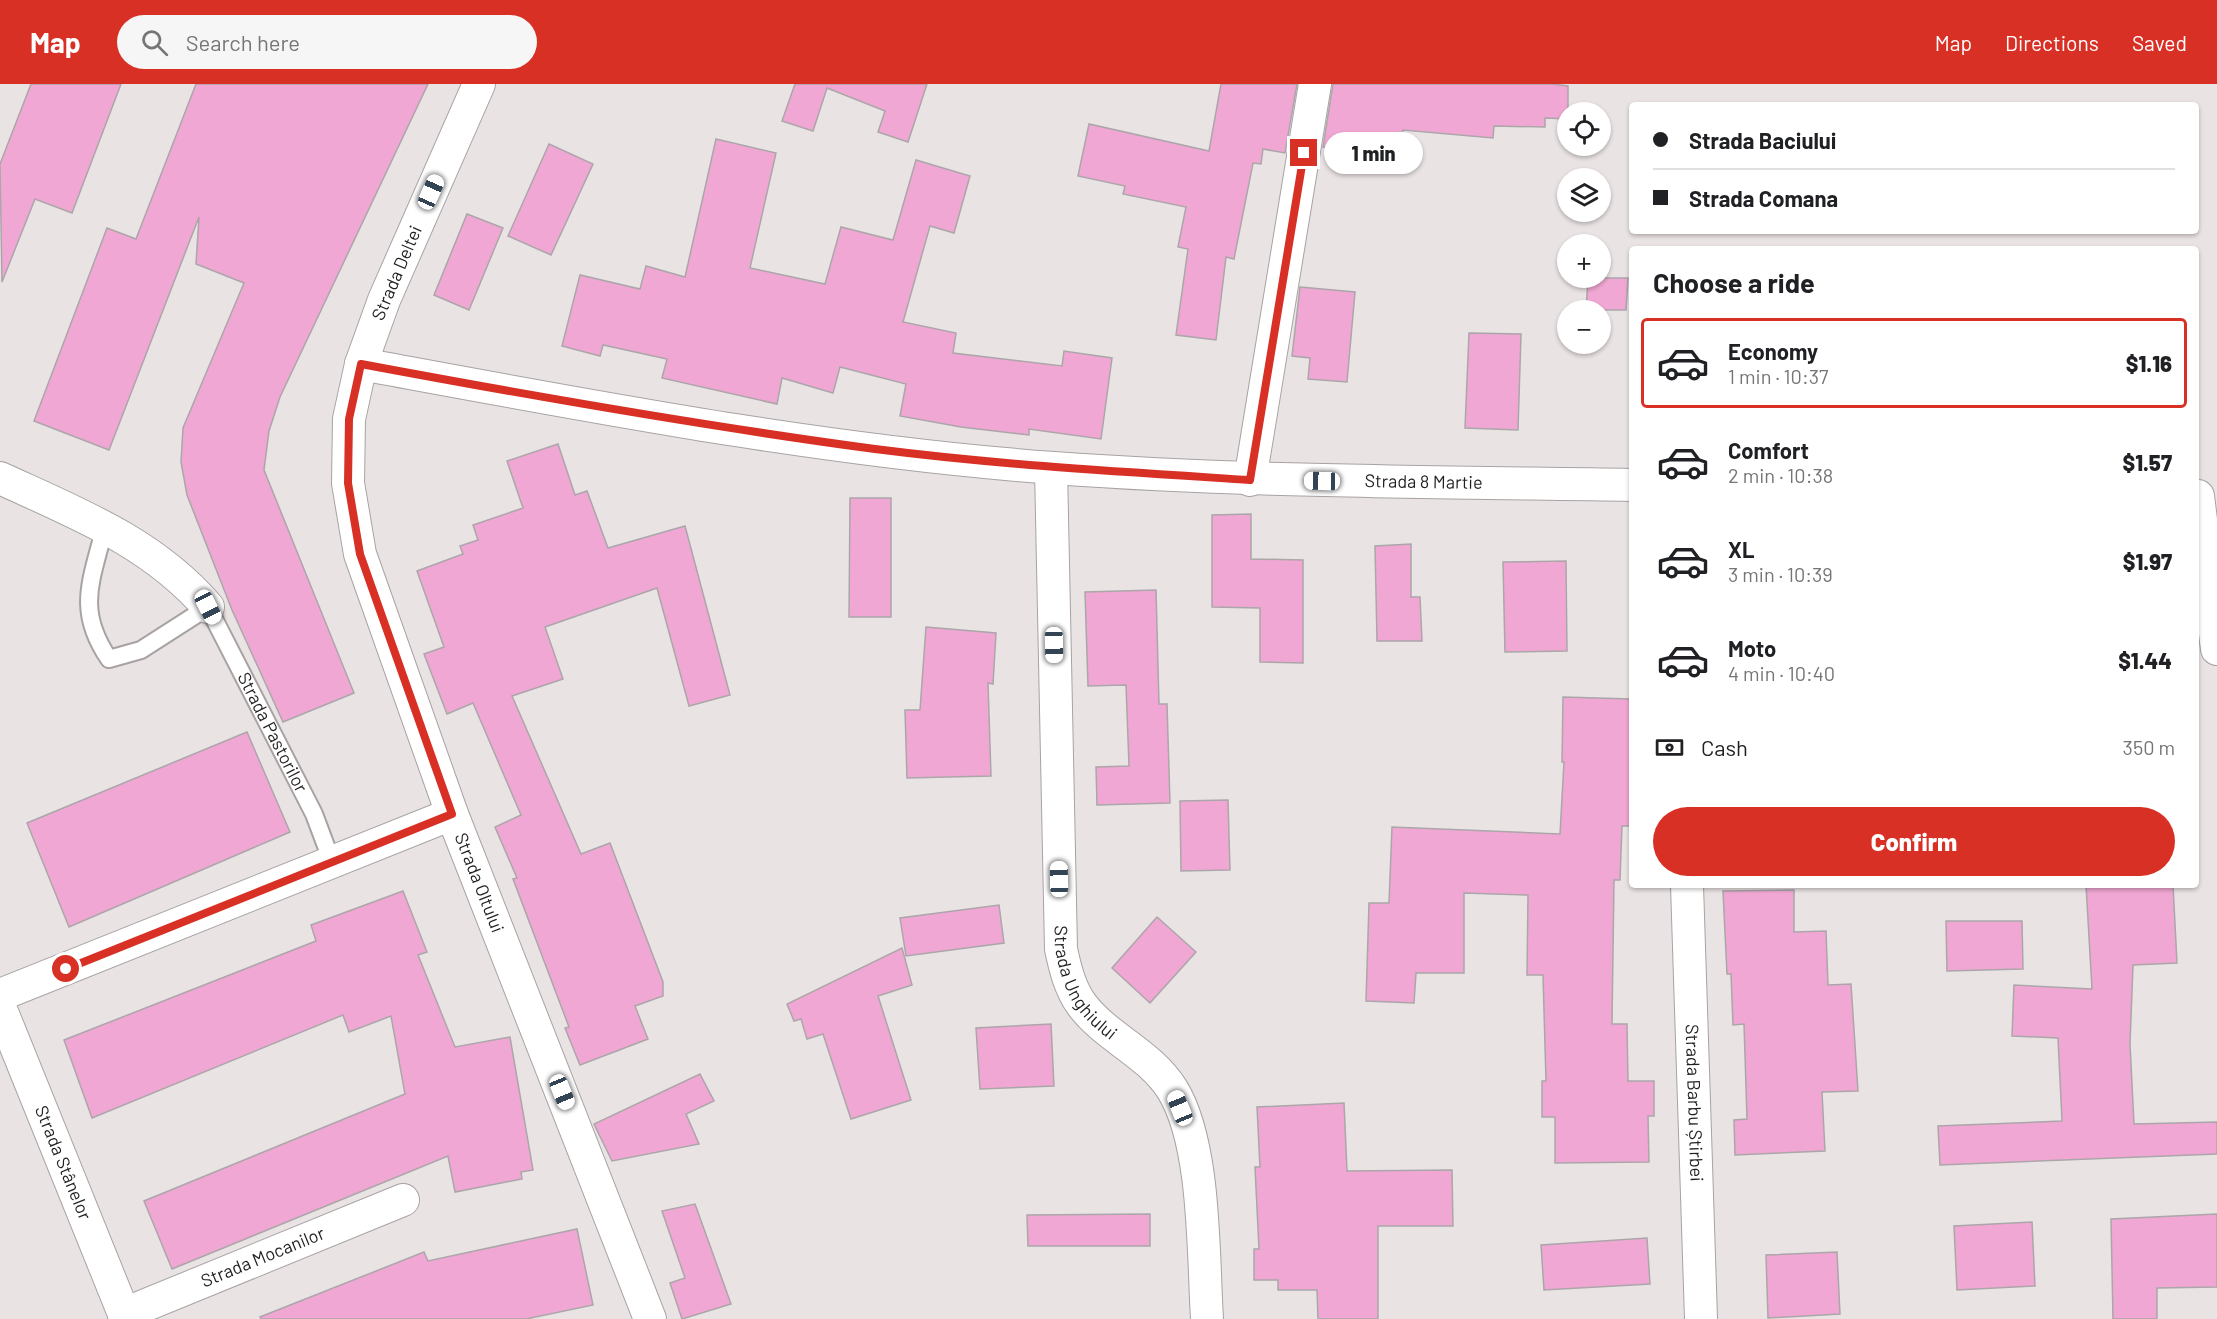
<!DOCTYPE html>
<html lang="en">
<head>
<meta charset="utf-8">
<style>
  :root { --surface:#fff; --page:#f6f6f6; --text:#202124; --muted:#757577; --line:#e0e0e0; --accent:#d93025 }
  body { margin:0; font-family:Barlow,sans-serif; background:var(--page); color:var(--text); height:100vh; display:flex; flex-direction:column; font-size:22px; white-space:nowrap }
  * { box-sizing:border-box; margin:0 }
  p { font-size:20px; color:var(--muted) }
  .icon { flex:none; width:33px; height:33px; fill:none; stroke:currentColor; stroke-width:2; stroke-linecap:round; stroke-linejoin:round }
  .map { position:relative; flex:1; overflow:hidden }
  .side { position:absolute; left:1629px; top:162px; width:570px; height:642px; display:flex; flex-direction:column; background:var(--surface); border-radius:6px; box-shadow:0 2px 4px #0004 }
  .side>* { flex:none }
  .top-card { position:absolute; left:1629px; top:18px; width:570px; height:132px; border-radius:6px; box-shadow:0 2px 4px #0004; display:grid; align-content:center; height:132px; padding:0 24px; background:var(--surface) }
  .buttons { position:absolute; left:1557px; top:18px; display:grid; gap:12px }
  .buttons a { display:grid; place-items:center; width:54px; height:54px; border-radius:50%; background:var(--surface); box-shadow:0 2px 4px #0004; font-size:30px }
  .end { position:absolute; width:27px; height:27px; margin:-14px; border:8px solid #d93025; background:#fff; box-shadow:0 0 0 3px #fff }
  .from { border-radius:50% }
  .bubble { position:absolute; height:42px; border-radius:21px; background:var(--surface); box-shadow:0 2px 4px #0004; font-size:20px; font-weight:800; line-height:42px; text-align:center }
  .car { position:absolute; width:18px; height:36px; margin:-18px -9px; border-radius:8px; box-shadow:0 0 4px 2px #0007; background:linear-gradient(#fff 24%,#345 0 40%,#fff 0 76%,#345 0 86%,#fff 0) }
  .top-card b { display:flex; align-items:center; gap:21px; height:57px; font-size:22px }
  .top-card b+b { border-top:2px solid var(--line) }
  .top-card i { width:15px; height:15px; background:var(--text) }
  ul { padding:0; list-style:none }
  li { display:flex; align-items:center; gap:18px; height:90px; margin:0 12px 9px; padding:0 12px; border:3px solid transparent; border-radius:6px }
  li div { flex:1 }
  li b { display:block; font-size:22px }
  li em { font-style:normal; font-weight:800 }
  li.selected { border-color:var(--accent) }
  li>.icon { width:54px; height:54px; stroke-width:1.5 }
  h2 { padding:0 24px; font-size:27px; line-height:72px }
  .pay { display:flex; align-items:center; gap:15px; height:66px; padding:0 24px; font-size:22px }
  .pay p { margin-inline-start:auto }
  .action { display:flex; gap:12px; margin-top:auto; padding:12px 24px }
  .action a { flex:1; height:69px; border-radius:36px; background:var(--accent); color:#fff; font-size:24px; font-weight:800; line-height:69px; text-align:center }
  header { display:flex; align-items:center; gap:36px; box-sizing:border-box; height:84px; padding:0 30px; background:var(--accent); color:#fff }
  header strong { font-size:28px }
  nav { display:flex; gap:33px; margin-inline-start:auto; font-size:21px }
  .search { width:420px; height:54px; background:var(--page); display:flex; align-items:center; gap:15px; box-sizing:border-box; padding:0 21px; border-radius:33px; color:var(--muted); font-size:22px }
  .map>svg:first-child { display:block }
  .building { fill:#f1a7d3; stroke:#aba6a9; stroke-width:1.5 }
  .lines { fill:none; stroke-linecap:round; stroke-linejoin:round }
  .service-casing { stroke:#a8a2a3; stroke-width:20 }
  .minor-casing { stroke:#a8a2a3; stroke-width:34 }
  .service { stroke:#fff; stroke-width:16 }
  .minor { stroke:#fff; stroke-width:32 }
  .route { stroke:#d93025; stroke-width:8 }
  .labels { text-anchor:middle; stroke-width:5; stroke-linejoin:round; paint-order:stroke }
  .street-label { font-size:18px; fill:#221f20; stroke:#fff }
</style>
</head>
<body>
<header>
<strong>Map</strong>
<div class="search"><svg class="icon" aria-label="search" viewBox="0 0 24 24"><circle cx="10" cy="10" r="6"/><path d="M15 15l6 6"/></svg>Search here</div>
<nav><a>Map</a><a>Directions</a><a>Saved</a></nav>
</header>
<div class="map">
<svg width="2217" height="1235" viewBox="0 0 2217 1235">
  <rect width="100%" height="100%" fill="#eae3e4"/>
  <g class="building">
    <polygon points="31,0 121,0 72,129 35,115 2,198 0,80"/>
    <polygon points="196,0 428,0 280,313 269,347 264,386 354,609 283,638 232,526 187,411 181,378 183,344 244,199 196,180 199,133 109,366 34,337 107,144 136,155"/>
    <polygon points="795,0 927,0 908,58 878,48 885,27 827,4 813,47 782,37"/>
    <polygon points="1221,0 1297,0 1285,69 1263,65 1261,80 1253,79 1234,175 1226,173 1216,256 1176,251 1188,165 1178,163 1186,123 1123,110 1125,102 1078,92 1089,40 1209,67"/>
    <polygon points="1333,0 1552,0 1568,2 1568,35 1545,34 1545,43 1494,42 1493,54 1403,46 1402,52 1390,51 1388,70 1323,63"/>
    <polygon points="716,55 776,69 750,184 825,200 841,143 893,156 916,76 970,92 954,149 930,142 903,238 956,249 953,269 1062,282 1064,267 1112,274 1101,355 1029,345 1029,351 961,343 900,332 906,300 840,283 833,309 782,294 777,320 662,294 667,275 603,261 600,272 562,262 580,191 640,205 646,182 685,193"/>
    <polygon points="549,60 593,80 551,171 508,152"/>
    <polygon points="467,130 503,144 469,226 434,211"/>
    <polygon points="1588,194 1628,194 1626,226 1586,226"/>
    <polygon points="1300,203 1355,208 1347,298 1308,295 1310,274 1292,272"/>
    <polygon points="1469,249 1521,250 1518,346 1465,344"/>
    <polygon points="558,360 575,411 587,407 608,464 685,442 730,611 689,622 657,504 545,543 563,595 512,612 581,770 610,759 663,898 663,912 635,922 648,955 580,981 565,944 569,943 513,795 517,794 495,743 521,731 473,619 447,630 424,570 444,563 417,487 463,470 460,462 478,456 473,441 523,424 507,377"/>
    <polygon points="850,414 891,414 891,533 849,533"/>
    <polygon points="1251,430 1251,475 1303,476 1303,579 1260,578 1260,524 1212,523 1212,431"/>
    <polygon points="1411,460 1411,513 1420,513 1422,557 1377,557 1375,462"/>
    <polygon points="1566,477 1567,567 1505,568 1503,478"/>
    <polygon points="1156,506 1159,620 1167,620 1170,719 1097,721 1096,683 1129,682 1126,601 1088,602 1085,508"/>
    <polygon points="926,543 996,549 993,600 988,599 991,692 907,694 905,626 920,626"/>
    <polygon points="1563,613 1631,615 1632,726 1631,742 1622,742 1620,796 1614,796 1612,940 1627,940 1628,997 1654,997 1654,1032 1648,1032 1649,1078 1555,1079 1555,1033 1542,1033 1542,997 1546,997 1543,891 1527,891 1528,811 1464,809 1464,889 1416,889 1414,919 1366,917 1369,819 1389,819 1392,743 1560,750 1564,678 1562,678"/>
    <polygon points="247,648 290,748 69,843 27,739"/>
    <polygon points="1228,716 1230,786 1181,787 1180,717"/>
    <polygon points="2086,801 2173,801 2177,879 2133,881 2130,960 2134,1040 2217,1038 2217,1070 1940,1081 1938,1042 2062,1037 2058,954 2012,952 2014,901 2092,905"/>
    <polygon points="1794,806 1794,848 1826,847 1828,901 1851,900 1858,1007 1822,1008 1825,1067 1735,1071 1734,1036 1747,1035 1744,940 1733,941 1731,890 1727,890 1723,807"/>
    <polygon points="403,807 427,868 418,871 455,963 510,953 533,1086 521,1088 522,1095 455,1108 448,1072 172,1185 144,1117 405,1010 391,932 349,948 343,931 92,1034 64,956 316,857 311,841"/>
    <polygon points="999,821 1004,859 906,872 900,834"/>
    <polygon points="1157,833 1196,868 1150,919 1112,884"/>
    <polygon points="1946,837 2022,837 2023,885 1947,887"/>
    <polygon points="902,864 912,901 878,912 911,1016 851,1035 823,950 807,955 801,935 794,937 787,920"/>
    <polygon points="1051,940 1054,1002 980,1005 976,944"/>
    <polygon points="700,990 714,1017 686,1030 699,1060 612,1077 594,1040"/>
    <polygon points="1344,1019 1347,1087 1452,1086 1453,1142 1378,1142 1378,1235 1318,1235 1317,1206 1278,1206 1278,1196 1254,1196 1254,1165 1259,1165 1255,1083 1260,1083 1257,1023"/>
    <polygon points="695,1120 731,1220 682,1235 670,1199 685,1194 662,1127"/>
    <polygon points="1150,1130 1150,1162 1028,1162 1027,1131"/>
    <polygon points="2217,1130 2217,1203 2157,1204 2157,1235 2113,1235 2111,1135"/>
    <polygon points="2032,1138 2035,1202 1957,1206 1954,1142"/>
    <polygon points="577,1145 593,1221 526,1235 261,1235 260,1233 424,1168 428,1177"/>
    <polygon points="1647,1154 1650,1200 1544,1206 1541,1161"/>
    <polygon points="1837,1168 1840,1230 1768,1234 1766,1171"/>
  </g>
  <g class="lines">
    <g class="service-casing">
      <g id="service">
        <path id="s1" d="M105 442C92 496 75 525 109 575L141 566 208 523 314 730 332 778"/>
      </g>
    </g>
    <g class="minor-casing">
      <g id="minor">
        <path id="s2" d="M479 0 384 216 361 280 349 335 348 399 360 470 452 730 650 1235"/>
        <path id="s3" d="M361 280C590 322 821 367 1054 384 1246 398 1439 398 1632 401"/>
        <path id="s4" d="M1051 384 1061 865C1065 884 1070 905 1082 921 1107 954 1149 969 1172 1005 1206 1059 1203 1172 1207 1235"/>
        <path d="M0 394C76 429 152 458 208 523"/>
        <polyline points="1250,396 1315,0"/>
        <polyline points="2198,412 2217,565"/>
        <path id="s5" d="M1687 801 1701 1235"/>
        <polyline points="0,911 452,730"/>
        <path id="s6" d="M0 923 126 1235"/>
        <path id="s7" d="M124 1230 403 1116"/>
      </g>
    </g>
    <use href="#service" class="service"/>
    <use href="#minor" class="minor"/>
  </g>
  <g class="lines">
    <path class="route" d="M66 885 452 730 360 470 348 399 349 335 361 280C532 312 703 342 875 365 1000 381 1125 388 1250 396L1304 69"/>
  </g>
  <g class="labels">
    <g class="street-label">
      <text transform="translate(397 189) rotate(-67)" y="6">Strada Deltei</text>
      <text dy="6" stroke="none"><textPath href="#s3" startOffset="1071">Strada 8 Martie</textPath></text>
      <text dy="6" stroke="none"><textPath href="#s1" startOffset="393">Strada Pastorilor</textPath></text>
      <text dy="6" stroke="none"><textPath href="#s2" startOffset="846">Strada Oltului</textPath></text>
      <text dy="6" stroke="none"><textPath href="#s4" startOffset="522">Strada Unghiului</textPath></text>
      <text dy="6" stroke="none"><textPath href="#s5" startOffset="218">Strada Barbu Știrbei</textPath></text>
      <text dy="6" stroke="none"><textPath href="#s6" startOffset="168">Strada Stânelor</textPath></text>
      <text dy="6" stroke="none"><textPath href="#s7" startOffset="150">Strada Mocanilor</textPath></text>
    </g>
  </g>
</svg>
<div class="buttons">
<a><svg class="icon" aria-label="locate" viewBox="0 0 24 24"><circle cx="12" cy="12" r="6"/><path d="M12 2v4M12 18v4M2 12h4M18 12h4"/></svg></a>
<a><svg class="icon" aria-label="layers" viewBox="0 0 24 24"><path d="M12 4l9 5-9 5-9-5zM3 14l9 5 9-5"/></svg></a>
<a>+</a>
<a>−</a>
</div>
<i class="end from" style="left:66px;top:885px"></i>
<i class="end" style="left:1304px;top:69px"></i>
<div class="bubble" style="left:1324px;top:48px;width:99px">1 min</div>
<i class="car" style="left:431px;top:108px;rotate:24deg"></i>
<i class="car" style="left:1322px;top:397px;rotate:271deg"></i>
<i class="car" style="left:208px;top:523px;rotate:153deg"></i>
<i class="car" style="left:1054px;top:561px;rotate:179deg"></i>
<i class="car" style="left:1059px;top:795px;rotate:359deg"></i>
<i class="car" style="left:562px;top:1008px;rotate:158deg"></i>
<i class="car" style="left:1180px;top:1024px;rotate:338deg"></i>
<div class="top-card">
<b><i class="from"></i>Strada Baciului</b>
<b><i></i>Strada Comana</b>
</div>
<section class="side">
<h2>Choose a ride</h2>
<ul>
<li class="selected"><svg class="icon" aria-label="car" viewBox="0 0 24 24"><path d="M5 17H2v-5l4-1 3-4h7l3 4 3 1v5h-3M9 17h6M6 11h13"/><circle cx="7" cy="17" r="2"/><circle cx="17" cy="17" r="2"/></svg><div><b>Economy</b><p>1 min · 10:37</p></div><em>$1.16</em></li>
<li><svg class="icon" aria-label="car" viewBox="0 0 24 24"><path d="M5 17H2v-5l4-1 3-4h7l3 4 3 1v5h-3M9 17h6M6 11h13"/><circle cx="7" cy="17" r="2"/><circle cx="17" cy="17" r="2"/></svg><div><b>Comfort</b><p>2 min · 10:38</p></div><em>$1.57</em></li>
<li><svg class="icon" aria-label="car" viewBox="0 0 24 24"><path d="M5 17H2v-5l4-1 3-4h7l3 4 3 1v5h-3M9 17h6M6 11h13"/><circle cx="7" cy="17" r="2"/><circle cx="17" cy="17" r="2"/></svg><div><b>XL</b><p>3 min · 10:39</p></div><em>$1.97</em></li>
<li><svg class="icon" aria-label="car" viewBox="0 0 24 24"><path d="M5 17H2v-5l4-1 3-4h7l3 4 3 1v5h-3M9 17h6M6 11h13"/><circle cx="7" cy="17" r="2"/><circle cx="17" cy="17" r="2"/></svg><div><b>Moto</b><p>4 min · 10:40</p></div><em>$1.44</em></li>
</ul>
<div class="pay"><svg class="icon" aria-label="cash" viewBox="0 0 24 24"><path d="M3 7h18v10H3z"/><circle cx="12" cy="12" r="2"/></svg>Cash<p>350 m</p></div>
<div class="action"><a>Confirm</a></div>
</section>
</div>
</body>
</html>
